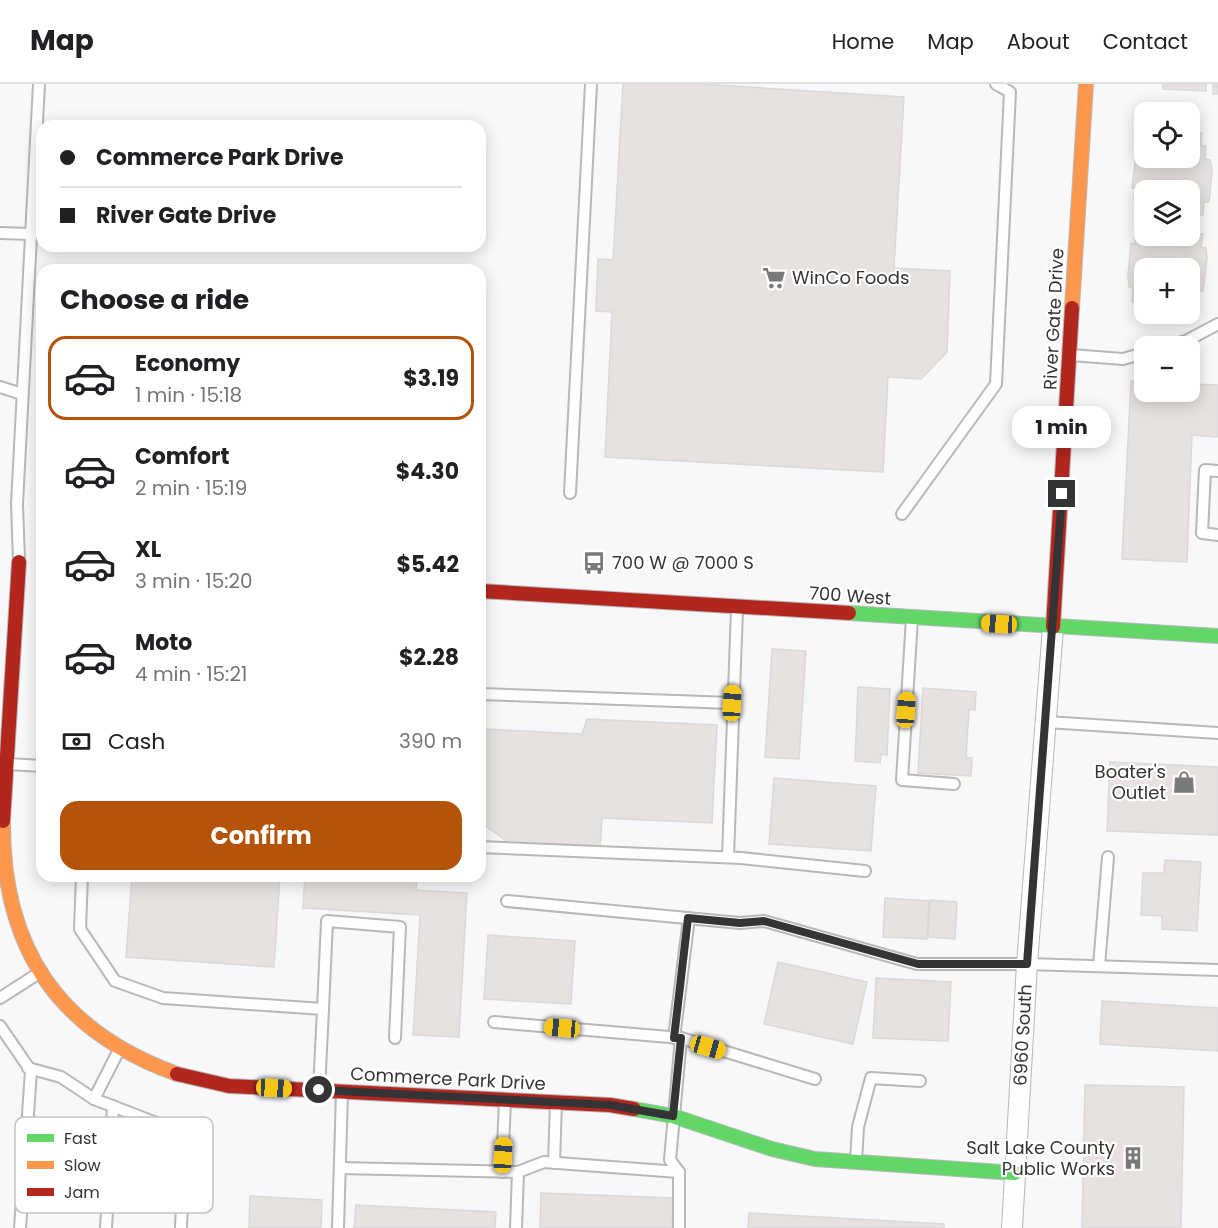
<!DOCTYPE html>
<html lang="en">
<head>
<meta charset="utf-8">
<style>
  :root { --surface:#fff; --page:#f2f2f2; --text:#202124; --muted:#757577; --line:#e0e0e0; --accent:#b45309 }
  body { margin:0; font-family:Poppins,sans-serif; background:var(--page); color:var(--text); height:100vh; display:flex; flex-direction:column; font-size:22px; white-space:nowrap }
  * { box-sizing:border-box; margin:0 }
  p { font-size:20px; color:var(--muted) }
  .icon { flex:none; width:33px; height:33px; fill:none; stroke:currentColor; stroke-width:2; stroke-linecap:round; stroke-linejoin:round }
  .map { position:relative; flex:1; overflow:hidden }
  .drawer { position:absolute; left:36px; top:180px; width:450px; height:618px; display:flex; flex-direction:column; background:var(--surface); border-radius:18px; box-shadow:0 3px 15px #0003 }
  .drawer>* { flex:none }
  .top-card { position:absolute; left:36px; top:36px; width:450px; height:132px; border-radius:18px; box-shadow:0 3px 15px #0003; display:grid; align-content:center; height:132px; padding:0 24px; background:var(--surface) }
  .controls { position:absolute; left:1134px; top:18px; display:grid; gap:12px }
  .controls a { display:grid; place-items:center; width:66px; height:66px; border-radius:12px; background:var(--surface); box-shadow:0 3px 15px #0003; font-size:30px }
  .end { position:absolute; width:27px; height:27px; margin:-14px; border:8px solid #343436; background:#fff; box-shadow:0 0 0 3px #fff }
  .from { border-radius:50% }
  .bubble { position:absolute; height:42px; border-radius:18px; background:var(--surface); box-shadow:0 3px 15px #0003; font-size:20px; font-weight:700; line-height:42px; text-align:center }
  .car { position:absolute; width:18px; height:36px; margin:-18px -9px; border-radius:8px; box-shadow:0 0 4px 2px #0007; background:linear-gradient(#f5c518 24%,#345 0 40%,#f5c518 0 76%,#345 0 86%,#f5c518 0) }
  .top-card b { display:flex; align-items:center; gap:21px; height:57px; font-size:22px }
  .top-card b+b { border-top:2px solid var(--line) }
  .top-card i { width:15px; height:15px; background:var(--text) }
  ul { padding:0; list-style:none }
  li { display:flex; align-items:center; gap:18px; height:84px; margin:0 12px 9px; padding:0 12px; border:3px solid transparent; border-radius:18px }
  li div { flex:1 }
  li b { display:block; font-size:22px }
  li em { font-style:normal; font-weight:700 }
  li.current { border-color:var(--accent) }
  li>.icon { width:54px; height:54px; stroke-width:1.5 }
  h2 { padding:0 24px; font-size:27px; line-height:72px }
  .pay { display:flex; align-items:center; gap:15px; height:66px; padding:0 24px; font-size:22px }
  .pay p { margin-inline-start:auto }
  .action { display:flex; gap:12px; margin-top:auto; padding:12px 24px }
  .action a { flex:1; height:69px; border-radius:18px; background:var(--accent); color:#fff; font-size:24px; font-weight:700; line-height:69px; text-align:center }
  header { display:flex; align-items:center; gap:36px; box-sizing:border-box; height:84px; padding:0 30px; background:var(--surface); border-bottom:2px solid var(--line) }
  header strong { font-size:28px }
  nav { display:flex; gap:33px; margin-inline-start:auto; font-size:21px }
  .map>svg:first-child { display:block }
  .building { fill:#e7e1df; stroke:#dad9da; stroke-width:1.5; fill-rule:evenodd }
  .lines { fill:none; stroke-linecap:round; stroke-linejoin:round }
  .lane-casing { stroke:#b8b8ba; stroke-width:14 }
  .street-casing { stroke:#b8b8ba; stroke-width:22 }
  .fast-casing { stroke:#b8b8ba; stroke-width:16 }
  .slow-casing { stroke:#b8b8ba; stroke-width:16 }
  .jam-casing { stroke:#b8b8ba; stroke-width:16 }
  .lane { stroke:#fefefe; stroke-width:10 }
  .street { stroke:#fefefe; stroke-width:20 }
  .fast { stroke:#63d668; stroke-width:14 }
  .slow { stroke:#ff974d; stroke-width:14 }
  .jam { stroke:#b3261e; stroke-width:14 }
  .route { stroke:#343436; stroke-width:8 }
  .labels { text-anchor:middle; stroke-width:4.5; stroke-linejoin:round; paint-order:stroke }
  .poi-label { font-size:18px; fill:#343436; stroke:#fff; text-anchor:start }
  .street-label { font-size:18px; fill:#343436; stroke:#fff }
  .key { fill:#fff; stroke:#c2c2c3; stroke-width:1.5 }
  .key-label { font-size:16px; fill:#343436 }
</style>
</head>
<body>
<header>
<strong>Map</strong>
<nav><a>Home</a><a>Map</a><a>About</a><a>Contact</a></nav>
</header>
<div class="map">
<svg width="1218" height="1144" viewBox="0 0 1218 1144">
  <rect width="100%" height="100%" fill="#f8f8fb"/>
  <g class="building">
    <polygon points="623,0 700,0 904,13 894,184 950,187 947,268 921,295 888,293 883,388 605,373 612,228 596,227 598,175 613,176"/>
    <polygon points="1163,0 1206,0 1206,7 1163,5"/>
    <rect x="1213" y="0" width="5" height="10"/>
    <path d="M1190 46 1202 49 1201 61 1206 62 1205 75 1210 76 1212 86 1209 118H1204L1203 131H1198L1197 150H1203L1201 163 1206 164 1207 174 1203 207H1199L1198 220H1193L1189 234 1158 231V233L1139 232 1138 218H1132L1133 203H1129L1128 192 1131 159 1135 160 1136 147H1142L1143 128H1138L1139 114H1134L1135 104H1132L1136 71H1142V58L1144 59V74H1190ZM1144 106H1190V152H1144ZM1144 184H1190V230H1144Z"/>
    <polygon points="1131,297 1144,298 1144,308 1190,308 1190,300 1218,301 1218,353 1192,351 1187,478 1122,475"/>
    <polygon points="772,565 806,567 799,675 765,673"/>
    <polygon points="858,603 890,605 887,671 881,670 880,679 855,677"/>
    <polygon points="923,604 976,608 975,626 969,625 966,674 972,674 971,692 918,689"/>
    <polygon points="587,635 717,641 712,739 602,734 600,765 512,761 480,738 485,645 582,650"/>
    <polygon points="1110,678 1218,683 1218,751 1107,747"/>
    <polygon points="774,694 876,702 871,767 769,760"/>
    <polygon points="1165,776 1201,778 1197,847 1162,845 1162,832 1141,831 1143,789 1164,789"/>
    <polygon points="132,792 280,792 274,883 126,873"/>
    <polygon points="305,792 417,792 416,806 467,809 459,953 413,951 420,831 303,824"/>
    <polygon points="885,814 929,817 927,855 883,853"/>
    <polygon points="930,816 957,818 955,855 928,853"/>
    <polygon points="488,851 575,857 571,920 484,915"/>
    <polygon points="778,878 867,898 853,960 764,940"/>
    <polygon points="876,894 951,898 948,957 873,954"/>
    <polygon points="1102,917 1218,924 1218,967 1100,960"/>
    <polygon points="1085,1001 1184,1003 1181,1144 1082,1144"/>
    <polygon points="541,1109 673,1114 672,1144 540,1144"/>
    <polygon points="250,1112 322,1116 321,1144 249,1144"/>
    <polygon points="356,1121 496,1128 495,1144 354,1144"/>
    <polygon points="749,1129 944,1140 944,1144 748,1144"/>
  </g>
  <g class="lines">
    <g class="lane-casing">
      <g id="lane">
        <polyline points="0,149 31,150"/>
        <polyline points="1167,262 1186,257 1218,240"/>
        <polyline points="1071,271 1123,275 1144,269"/>
        <polyline points="0,303 22,310"/>
        <polyline points="1218,387 1205,386 1202,449 1218,451"/>
        <polyline points="570,409 591,0"/>
        <polyline points="902,430 996,300 1010,8 996,0"/>
        <polyline points="19,476 17,420 39,0"/>
        <polyline points="912,534 902,696 954,700"/>
        <polyline points="480,610 732,619"/>
        <polyline points="1047,638 1218,649"/>
        <polyline points="8,680 42,682"/>
        <polyline points="480,763 741,774 865,787"/>
        <polyline points="728,773 737,525"/>
        <polyline points="82,792 80,845 115,897 163,914 323,925 319,1006"/>
        <polyline points="507,817 740,839 764,837 917,880 1027,880 1218,886"/>
        <polyline points="1099,882 1108,773"/>
        <polyline points="0,914 39,889"/>
        <polyline points="323,925 327,837 400,843 395,954"/>
        <polyline points="494,938 681,954 670,1076 679,1088 679,1144"/>
        <polyline points="0,942 31,987 20,1144"/>
        <polyline points="674,954 689,834"/>
        <polyline points="681,954 815,995"/>
        <polyline points="119,966 94,1015 185,1050 181,1144"/>
        <polyline points="28,984 61,993 94,1015"/>
        <polyline points="856,1077 858,1043 871,994 920,997"/>
        <polyline points="554,1079 556,1018"/>
        <polyline points="340,1084 518,1088 544,1078 679,1088"/>
        <polyline points="502,1088 505,1016"/>
        <polyline points="106,1144 113,1022"/>
        <polyline points="338,1144 342,1008"/>
        <polyline points="516,1144 518,1088"/>
      </g>
    </g>
    <g class="street-casing">
      <polyline id="street" points="1012,1144 1027,880 1053,543"/>
    </g>
    <g class="fast-casing">
      <g id="fast">
        <polyline points="849,529 1218,552"/>
        <polyline points="634,1025 673,1032 772,1065 815,1075 1015,1089"/>
      </g>
    </g>
    <g class="slow-casing">
      <g id="slow">
        <polyline points="1072,224 1086,0"/>
        <path d="M3 737C2 864 58 947 177 990"/>
      </g>
    </g>
    <g class="jam-casing">
      <g id="jam">
        <polyline points="480,507 849,529"/>
        <polyline points="1053,543 1072,224"/>
        <polyline points="3,737 19,478"/>
        <polyline points="177,990 229,1002 610,1021 634,1025"/>
      </g>
    </g>
    <use href="#lane" class="lane"/>
    <use href="#street" class="street"/>
    <use href="#fast" class="fast"/>
    <use href="#slow" class="slow"/>
    <use href="#jam" class="jam"/>
  </g>
  <g class="lines">
    <polyline class="route" points="319,1006 610,1021 673,1032 681,954 674,954 688,834 740,839 764,837 918,880 1027,880 1062,410"/>
  </g>
  <defs>
    <g id="supermarket-bare" transform="scale(1.8)"><path d="M-6-5.5h2.5l.6 2H6L4.5 2H-2.5L-4.4-4H-6ZM-1.5 3.2a1.3 1.3 0 1 0 .1 0ZM3 3.2a1.3 1.3 0 1 0 .1 0Z" fill="#79797b" stroke="#fff" stroke-width="2.5" paint-order="stroke"/></g>
    <g id="bus-bare" transform="scale(1.8)"><path d="M-5-6H5V4H4V6H2V4H-2V6H-4V4H-5ZM-3.5-4V0h7V-4ZM-3.5 1.2v1.5H-2V1.2ZM2 1.2v1.5H3.5V1.2Z" fill="#79797b" stroke="#fff" stroke-width="2.5" paint-order="stroke"/></g>
    <g id="shop-bare" transform="scale(1.8)"><path d="M-5-2.5h2.3a2.7 3.5 0 0 1 5.4 0H5L5.5 6h-11ZM-1.5-2.5h3a1.5 2.3 0 0 0-3 0Z" fill="#79797b" stroke="#fff" stroke-width="2.5" paint-order="stroke"/></g>
    <g id="building-bare" transform="scale(1.8)"><path d="M-4-6H4V6H1V3H-1V6H-4ZM-2.5-4.3h1.7v1.8h-1.7ZM.8-4.3h1.7v1.8H.8ZM-2.5-1h1.7V.8h-1.7ZM.8-1h1.7V.8H.8Z" fill="#79797b" stroke="#fff" stroke-width="2.5" paint-order="stroke"/></g>
  </defs>
  <g fill-rule="evenodd">
    <use href="#supermarket-bare" x="774" y="194"/>
    <use href="#bus-bare" x="594" y="479"/>
    <use href="#shop-bare" x="1184" y="698"/>
    <use href="#building-bare" x="1133" y="1074"/>
  </g>
  <g class="labels">
    <g class="poi-label">
      <text x="792" y="200">WinCo Foods</text>
      <text x="612" y="485">700 W @ 7000 S</text>
      <text x="1166" y="694" text-anchor="end">Boater's<tspan x="1166" dy="21">Outlet</tspan></text>
      <text x="1115" y="1070" text-anchor="end">Salt Lake County<tspan x="1115" dy="21">Public Works</tspan></text>
    </g>
    <g class="street-label">
      <text transform="translate(1054 235) rotate(-87)" y="6">River Gate Drive</text>
      <text transform="translate(850 512) rotate(4)" y="6">700 West</text>
      <text transform="translate(1023 951) rotate(-87)" y="6">6960 South</text>
      <text transform="translate(448 995) rotate(3)" y="6">Commerce Park Drive</text>
    </g>
  </g>
  <rect x="15" y="1033" width="198" height="96" rx="9" class="key"/>
  <rect x="27" y="1050" width="27" height="8" fill="#63d668"/>
  <rect x="27" y="1077" width="27" height="8" fill="#ff974d"/>
  <rect x="27" y="1104" width="27" height="8" fill="#b3261e"/>
  <g class="key-label">
    <text x="64" y="1060">Fast</text>
    <text x="64" y="1087">Slow</text>
    <text x="64" y="1114">Jam</text>
  </g>
</svg>
<div class="controls">
<a><svg class="icon" aria-label="locate" viewBox="0 0 24 24"><circle cx="12" cy="12" r="6"/><path d="M12 2v4M12 18v4M2 12h4M18 12h4"/></svg></a>
<a><svg class="icon" aria-label="layers" viewBox="0 0 24 24"><path d="M12 4l9 5-9 5-9-5zM3 14l9 5 9-5"/></svg></a>
<a>+</a>
<a>−</a>
</div>
<i class="end from" style="left:319px;top:1006px"></i>
<i class="end" style="left:1062px;top:410px"></i>
<div class="bubble" style="left:1012px;top:322px;width:99px">1 min</div>
<i class="car" style="left:999px;top:540px;rotate:273deg"></i>
<i class="car" style="left:732px;top:619px;rotate:3deg"></i>
<i class="car" style="left:906px;top:626px;rotate:4deg"></i>
<i class="car" style="left:562px;top:944px;rotate:275deg"></i>
<i class="car" style="left:708px;top:963px;rotate:106deg"></i>
<i class="car" style="left:274px;top:1004px;rotate:93deg"></i>
<i class="car" style="left:503px;top:1071px;rotate:3deg"></i>
<div class="top-card">
<b><i class="from"></i>Commerce Park Drive</b>
<b><i></i>River Gate Drive</b>
</div>
<section class="drawer">
<h2>Choose a ride</h2>
<ul>
<li class="current"><svg class="icon" aria-label="car" viewBox="0 0 24 24"><path d="M5 17H2v-5l4-1 3-4h7l3 4 3 1v5h-3M9 17h6M6 11h13"/><circle cx="7" cy="17" r="2"/><circle cx="17" cy="17" r="2"/></svg><div><b>Economy</b><p>1 min · 15:18</p></div><em>$3.19</em></li>
<li><svg class="icon" aria-label="car" viewBox="0 0 24 24"><path d="M5 17H2v-5l4-1 3-4h7l3 4 3 1v5h-3M9 17h6M6 11h13"/><circle cx="7" cy="17" r="2"/><circle cx="17" cy="17" r="2"/></svg><div><b>Comfort</b><p>2 min · 15:19</p></div><em>$4.30</em></li>
<li><svg class="icon" aria-label="car" viewBox="0 0 24 24"><path d="M5 17H2v-5l4-1 3-4h7l3 4 3 1v5h-3M9 17h6M6 11h13"/><circle cx="7" cy="17" r="2"/><circle cx="17" cy="17" r="2"/></svg><div><b>XL</b><p>3 min · 15:20</p></div><em>$5.42</em></li>
<li><svg class="icon" aria-label="car" viewBox="0 0 24 24"><path d="M5 17H2v-5l4-1 3-4h7l3 4 3 1v5h-3M9 17h6M6 11h13"/><circle cx="7" cy="17" r="2"/><circle cx="17" cy="17" r="2"/></svg><div><b>Moto</b><p>4 min · 15:21</p></div><em>$2.28</em></li>
</ul>
<div class="pay"><svg class="icon" aria-label="cash" viewBox="0 0 24 24"><path d="M3 7h18v10H3z"/><circle cx="12" cy="12" r="2"/></svg>Cash<p>390 m</p></div>
<div class="action"><a>Confirm</a></div>
</section>
</div>
</body>
</html>
